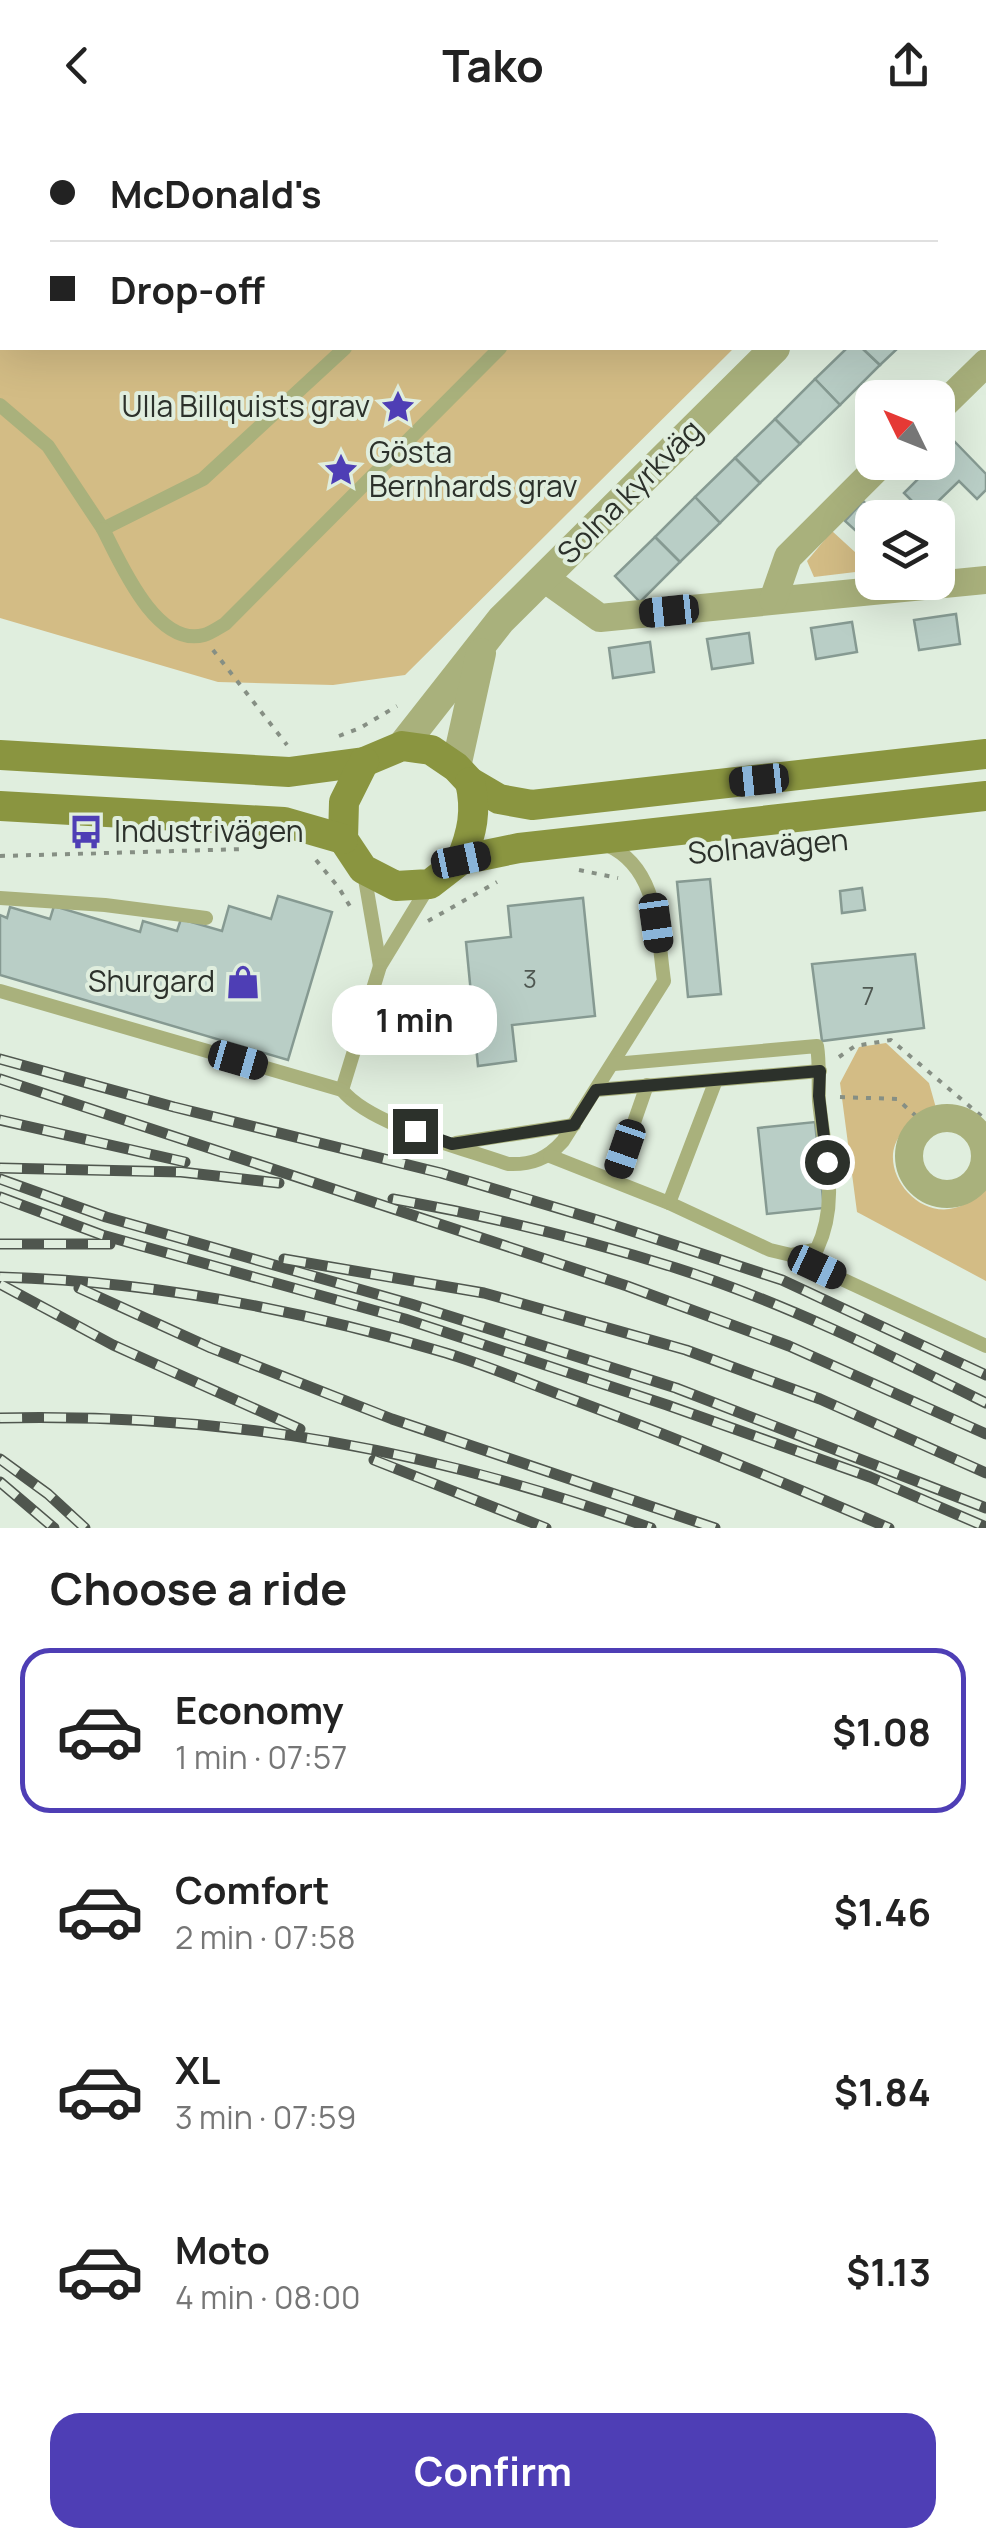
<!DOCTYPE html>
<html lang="en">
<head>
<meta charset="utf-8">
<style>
  :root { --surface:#fff; --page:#f6f6f6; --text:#222; --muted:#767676; --line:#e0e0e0; --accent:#4e3eb5 }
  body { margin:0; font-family:Manrope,sans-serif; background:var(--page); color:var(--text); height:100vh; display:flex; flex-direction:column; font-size:38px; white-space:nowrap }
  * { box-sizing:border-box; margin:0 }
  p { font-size:32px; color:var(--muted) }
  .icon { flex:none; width:55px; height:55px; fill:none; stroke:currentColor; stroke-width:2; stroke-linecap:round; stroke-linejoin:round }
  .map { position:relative; height:1398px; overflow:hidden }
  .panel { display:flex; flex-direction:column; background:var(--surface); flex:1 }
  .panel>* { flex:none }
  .hud { position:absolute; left:0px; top:0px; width:988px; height:220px; box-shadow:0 10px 40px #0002; display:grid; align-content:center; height:220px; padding:0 50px; background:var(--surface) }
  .needle { width:65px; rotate:313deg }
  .fabs { position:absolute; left:855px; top:250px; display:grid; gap:20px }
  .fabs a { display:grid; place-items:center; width:100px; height:100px; border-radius:20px; background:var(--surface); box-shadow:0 10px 40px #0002; font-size:50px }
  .end { position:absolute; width:45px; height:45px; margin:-22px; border:12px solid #2c312b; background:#fff; box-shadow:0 0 0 5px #fff }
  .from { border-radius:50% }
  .bubble { position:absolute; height:70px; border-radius:30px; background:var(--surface); box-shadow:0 10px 40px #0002; font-size:32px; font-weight:700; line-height:70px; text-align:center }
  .car { position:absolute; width:30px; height:60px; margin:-30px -15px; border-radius:12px; box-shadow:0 0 8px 2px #0007; background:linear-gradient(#222 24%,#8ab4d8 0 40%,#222 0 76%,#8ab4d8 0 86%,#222 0) }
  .hud b { display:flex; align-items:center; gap:35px; height:95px; font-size:38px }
  .hud b+b { border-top:2px solid var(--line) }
  .hud i { width:25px; height:25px; background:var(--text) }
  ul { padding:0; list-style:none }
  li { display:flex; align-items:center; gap:30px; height:165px; margin:0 20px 15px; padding:0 30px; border:5px solid transparent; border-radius:30px }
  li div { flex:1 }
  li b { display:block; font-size:38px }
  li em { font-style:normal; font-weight:700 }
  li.selected { border-color:var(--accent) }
  li>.icon { width:90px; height:90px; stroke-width:1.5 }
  h2 { padding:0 50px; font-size:45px; line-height:120px }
  .cta { display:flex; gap:20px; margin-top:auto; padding:20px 50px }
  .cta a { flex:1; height:115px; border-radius:30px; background:var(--accent); color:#fff; font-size:40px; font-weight:700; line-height:115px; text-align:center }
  header { display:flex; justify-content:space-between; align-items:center; height:130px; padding:0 50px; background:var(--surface); font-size:45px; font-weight:700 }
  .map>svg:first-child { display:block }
  .green { fill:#d3bc85 }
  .building { fill:#b9cec6; stroke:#869a92; stroke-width:2.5 }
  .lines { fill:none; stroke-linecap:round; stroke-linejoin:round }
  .path { stroke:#868f84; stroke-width:4; stroke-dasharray:5 8; stroke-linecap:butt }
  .service { stroke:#a9b17c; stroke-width:14 }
  .minor { stroke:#a9b17c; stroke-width:28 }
  .tertiary { stroke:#a9b17c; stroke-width:30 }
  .secondary { stroke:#8a9540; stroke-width:30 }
  .rail-casing { stroke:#4f564e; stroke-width:11 }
  .rail { stroke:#e0eede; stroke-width:8; stroke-dasharray:22; stroke-linecap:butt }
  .route { stroke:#2c312b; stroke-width:12 }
  .labels { text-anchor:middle; stroke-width:8; stroke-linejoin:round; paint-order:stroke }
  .number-label { font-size:25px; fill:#4f5852 }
  .poi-label { font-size:30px; fill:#2c312b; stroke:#e0eede; text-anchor:end }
  .street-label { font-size:30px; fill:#2c312b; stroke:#e0eede }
</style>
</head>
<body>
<header><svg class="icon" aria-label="back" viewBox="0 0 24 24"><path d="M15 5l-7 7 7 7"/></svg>Tako<svg class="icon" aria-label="share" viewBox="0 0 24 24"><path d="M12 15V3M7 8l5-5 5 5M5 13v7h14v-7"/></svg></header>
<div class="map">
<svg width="986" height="1398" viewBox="0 0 986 1398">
  <rect width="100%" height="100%" fill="#e0eede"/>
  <g class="green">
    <polygon points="0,0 952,0 2,2 2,218 734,218 405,545 333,555 218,552 0,488"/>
    <polygon points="832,401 856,423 872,408 872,440 814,447 807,431"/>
    <path d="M886 913 929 953 936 978C926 986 912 993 903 1002 867 1039 935 1119 986 1056V1151L857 1082 840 953 859 917Z"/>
  </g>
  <g class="building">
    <polygon points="847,218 862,218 880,235 840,275 815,249"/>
    <polygon points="862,218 898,218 880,235"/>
    <polygon points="815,249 840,275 800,314 775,289"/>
    <polygon points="775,289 800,314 760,353 735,328"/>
    <polygon points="955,312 986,344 986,360 977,369 959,351 925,384 904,363"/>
    <polygon points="735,328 760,353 720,393 695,367"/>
    <polygon points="695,367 720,393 680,432 655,407"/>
    <polygon points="863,371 880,388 872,388 872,403 866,410 845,391"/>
    <polygon points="655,407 680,432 640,472 615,446"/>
    <polygon points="956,484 960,514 919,520 914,490"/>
    <polygon points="852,492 857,522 816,529 811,498"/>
    <polygon points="749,503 753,533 712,539 707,509"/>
    <polygon points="650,512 654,542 613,548 609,518"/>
    <polygon points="710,749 721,864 688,867 677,752"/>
    <polygon points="862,758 865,780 842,783 840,761"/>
    <polygon points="278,766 332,782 288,930 0,845 0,785 7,788 10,777 50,789 54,776 140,802 143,791 177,801 181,789 222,801 229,776 271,789"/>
    <polygon points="583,768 595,886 512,895 516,931 478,936 466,812 511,807 508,776"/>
    <polygon points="915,824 924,898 822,911 812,834"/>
    <polygon points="815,992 824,1078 767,1084 758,998"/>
  </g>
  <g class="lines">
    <g class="path">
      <polyline points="210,2 211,0"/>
      <polyline points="441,2 443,0"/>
      <polyline points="877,373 892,388"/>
      <polyline points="213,520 287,615"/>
      <polyline points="339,606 360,598 397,576"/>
      <polyline points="0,726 244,719"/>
      <polyline points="316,730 339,758 351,778"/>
      <polyline points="579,740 618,748"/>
      <polyline points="428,791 497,752"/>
      <polyline points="839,927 855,916 891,910 986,990"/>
      <polyline points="840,967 897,969 925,994"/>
    </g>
    <g class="service">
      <polyline points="525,2 526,0"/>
      <polyline points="714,2 716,0"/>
      <polyline points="0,275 48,316 103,399 203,349 345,218"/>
      <path d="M103 399C120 432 156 518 204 505 211 503 218 498 225 494L500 218"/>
      <polyline points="364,743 380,836"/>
      <path d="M430 754 380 836 342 960C370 995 463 1018 508 1034 532 1035 547 1029 563 1011L664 851C657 802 659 738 607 715"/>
      <polyline points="0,768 105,775 206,788"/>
      <polyline points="0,861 342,960"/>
      <polyline points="596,960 820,941"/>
      <polyline points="456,1013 574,995"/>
      <path d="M550 1026 669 1073 770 1120 791 1125 817 1119C840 1070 824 1022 819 971 818 953 820 934 817 916L614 934"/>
      <polyline points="614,1050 647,955"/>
      <polyline points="669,1073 716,950"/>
      <polyline points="792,1126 986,1216"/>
    </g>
    <g class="minor">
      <polyline points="938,280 986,233"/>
      <polyline points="544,448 600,488 986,450"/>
      <polyline points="773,470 788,427 883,332"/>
      <circle cx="947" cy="1026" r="38"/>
    </g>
    <g class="tertiary">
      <polyline points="985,9 986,8"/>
      <polyline points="402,616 501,490 775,218"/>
      <polyline points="456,637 481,523"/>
    </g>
    <g class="secondary">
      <polyline points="0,625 289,642 364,632 402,616 431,620 456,637 470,652 499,669 532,675 986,624"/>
      <polyline points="364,632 344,672 343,709 363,739 396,756 430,754 461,730 519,718 986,666"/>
      <polyline points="0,676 284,692 343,709"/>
      <path d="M461 730C472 703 477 681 470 652"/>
    </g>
    <g class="rail-casing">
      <g id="rail">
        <polyline points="0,929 174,977 441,1043 604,1092 782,1150 986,1245"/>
        <polyline points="0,949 627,1156 789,1216 986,1304"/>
        <polyline points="0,990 185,1032"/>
        <polyline points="0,1038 181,1042 279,1053"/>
        <polyline points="0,1049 106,1087 411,1174 676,1258 986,1378"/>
        <polyline points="0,1067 102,1105 405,1189 667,1275 870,1347 986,1397"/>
        <path d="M393 1069C489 1086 583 1109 676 1138 783 1172 886 1223 986 1273"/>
        <polyline points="0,1114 110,1114"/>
        <polyline points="284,1129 484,1163 686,1220 820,1269 986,1343"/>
        <path d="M0 1147C150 1151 302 1180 446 1223 489 1236 532 1255 574 1270 681 1310 785 1353 889 1398"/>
        <polyline points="0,1154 113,1215 300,1299"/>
        <polyline points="79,1158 211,1218 392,1289 715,1398"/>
        <path d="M0 1288C231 1283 434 1320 651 1398"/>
        <polyline points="0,1329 48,1364 85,1398"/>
        <polyline points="374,1330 546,1398"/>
        <polyline points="0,1352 54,1398"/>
      </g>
    </g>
    <use href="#rail" class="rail"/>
  </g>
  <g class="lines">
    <polyline class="route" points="415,1001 452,1014 574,995 596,960 820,941 819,966 827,1032"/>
  </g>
  <defs>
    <g id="sight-bare" transform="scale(2.7)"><path d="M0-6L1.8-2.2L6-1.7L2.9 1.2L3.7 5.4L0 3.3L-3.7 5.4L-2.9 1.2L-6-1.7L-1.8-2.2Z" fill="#4e3eb5" stroke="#e0eede" stroke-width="2.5" paint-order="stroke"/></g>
    <g id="bus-bare" transform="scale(2.7)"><path d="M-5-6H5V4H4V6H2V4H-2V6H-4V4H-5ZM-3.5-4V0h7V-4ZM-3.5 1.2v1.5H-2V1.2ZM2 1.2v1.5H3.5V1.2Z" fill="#4e3eb5" stroke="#e0eede" stroke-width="2.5" paint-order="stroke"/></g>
    <g id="shop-bare" transform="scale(2.7)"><path d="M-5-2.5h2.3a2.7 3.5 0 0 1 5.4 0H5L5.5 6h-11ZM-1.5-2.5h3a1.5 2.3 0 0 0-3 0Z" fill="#4e3eb5" stroke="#e0eede" stroke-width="2.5" paint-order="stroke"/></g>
  </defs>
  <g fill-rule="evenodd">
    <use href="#sight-bare" x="398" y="277"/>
    <use href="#sight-bare" x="341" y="340"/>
    <use href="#bus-bare" x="86" y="702"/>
    <use href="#shop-bare" x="243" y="852"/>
  </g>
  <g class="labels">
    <g class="number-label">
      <text x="530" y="858">3</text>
      <text x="868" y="875">7</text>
    </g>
    <g class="poi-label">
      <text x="370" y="287">Ulla Billquists grav</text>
      <text x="369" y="333" text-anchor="start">Gösta<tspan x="369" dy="34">Bernhards grav</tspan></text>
      <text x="114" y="712" text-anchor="start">Industrivägen</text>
      <text x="215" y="862">Shurgard</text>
    </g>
    <g class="street-label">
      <text transform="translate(630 362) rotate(-45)" y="10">Solna kyrkväg</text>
      <text transform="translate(768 717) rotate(-5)" y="10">Solnavägen</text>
    </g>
  </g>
</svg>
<div class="fabs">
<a><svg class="needle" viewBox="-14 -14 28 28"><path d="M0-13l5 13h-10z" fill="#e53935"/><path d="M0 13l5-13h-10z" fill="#767676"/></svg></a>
<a><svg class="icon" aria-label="layers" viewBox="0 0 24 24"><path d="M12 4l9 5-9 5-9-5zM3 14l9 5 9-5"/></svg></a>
</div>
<i class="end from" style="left:827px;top:1032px"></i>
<i class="end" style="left:415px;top:1001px"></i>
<div class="bubble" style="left:332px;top:855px;width:165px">1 min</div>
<i class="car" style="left:669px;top:481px;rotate:264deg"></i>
<i class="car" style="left:759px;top:650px;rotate:264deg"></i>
<i class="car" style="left:461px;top:730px;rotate:78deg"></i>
<i class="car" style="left:656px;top:793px;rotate:172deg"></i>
<i class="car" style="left:238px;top:930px;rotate:106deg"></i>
<i class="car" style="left:625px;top:1019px;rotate:199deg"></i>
<i class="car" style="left:817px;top:1137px;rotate:115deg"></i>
<div class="hud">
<b><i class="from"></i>McDonald's</b>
<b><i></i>Drop-off</b>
</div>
</div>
<section class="panel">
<h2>Choose a ride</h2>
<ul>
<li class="selected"><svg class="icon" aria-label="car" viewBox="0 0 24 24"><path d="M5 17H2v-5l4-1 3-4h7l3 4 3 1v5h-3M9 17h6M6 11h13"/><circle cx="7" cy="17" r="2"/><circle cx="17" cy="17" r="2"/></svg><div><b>Economy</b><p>1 min · 07:57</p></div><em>$1.08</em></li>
<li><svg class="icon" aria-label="car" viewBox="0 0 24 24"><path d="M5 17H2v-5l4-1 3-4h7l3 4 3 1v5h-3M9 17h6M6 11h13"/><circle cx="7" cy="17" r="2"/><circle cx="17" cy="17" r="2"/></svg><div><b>Comfort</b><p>2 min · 07:58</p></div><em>$1.46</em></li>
<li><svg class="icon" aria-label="car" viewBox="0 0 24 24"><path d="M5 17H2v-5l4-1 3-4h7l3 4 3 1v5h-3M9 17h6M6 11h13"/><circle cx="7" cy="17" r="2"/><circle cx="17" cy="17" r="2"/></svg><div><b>XL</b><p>3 min · 07:59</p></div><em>$1.84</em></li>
<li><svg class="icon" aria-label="car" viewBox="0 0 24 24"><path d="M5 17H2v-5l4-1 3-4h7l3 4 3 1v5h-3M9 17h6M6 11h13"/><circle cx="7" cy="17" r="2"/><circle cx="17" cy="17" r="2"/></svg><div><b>Moto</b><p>4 min · 08:00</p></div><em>$1.13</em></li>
</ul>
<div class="cta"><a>Confirm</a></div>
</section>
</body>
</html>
